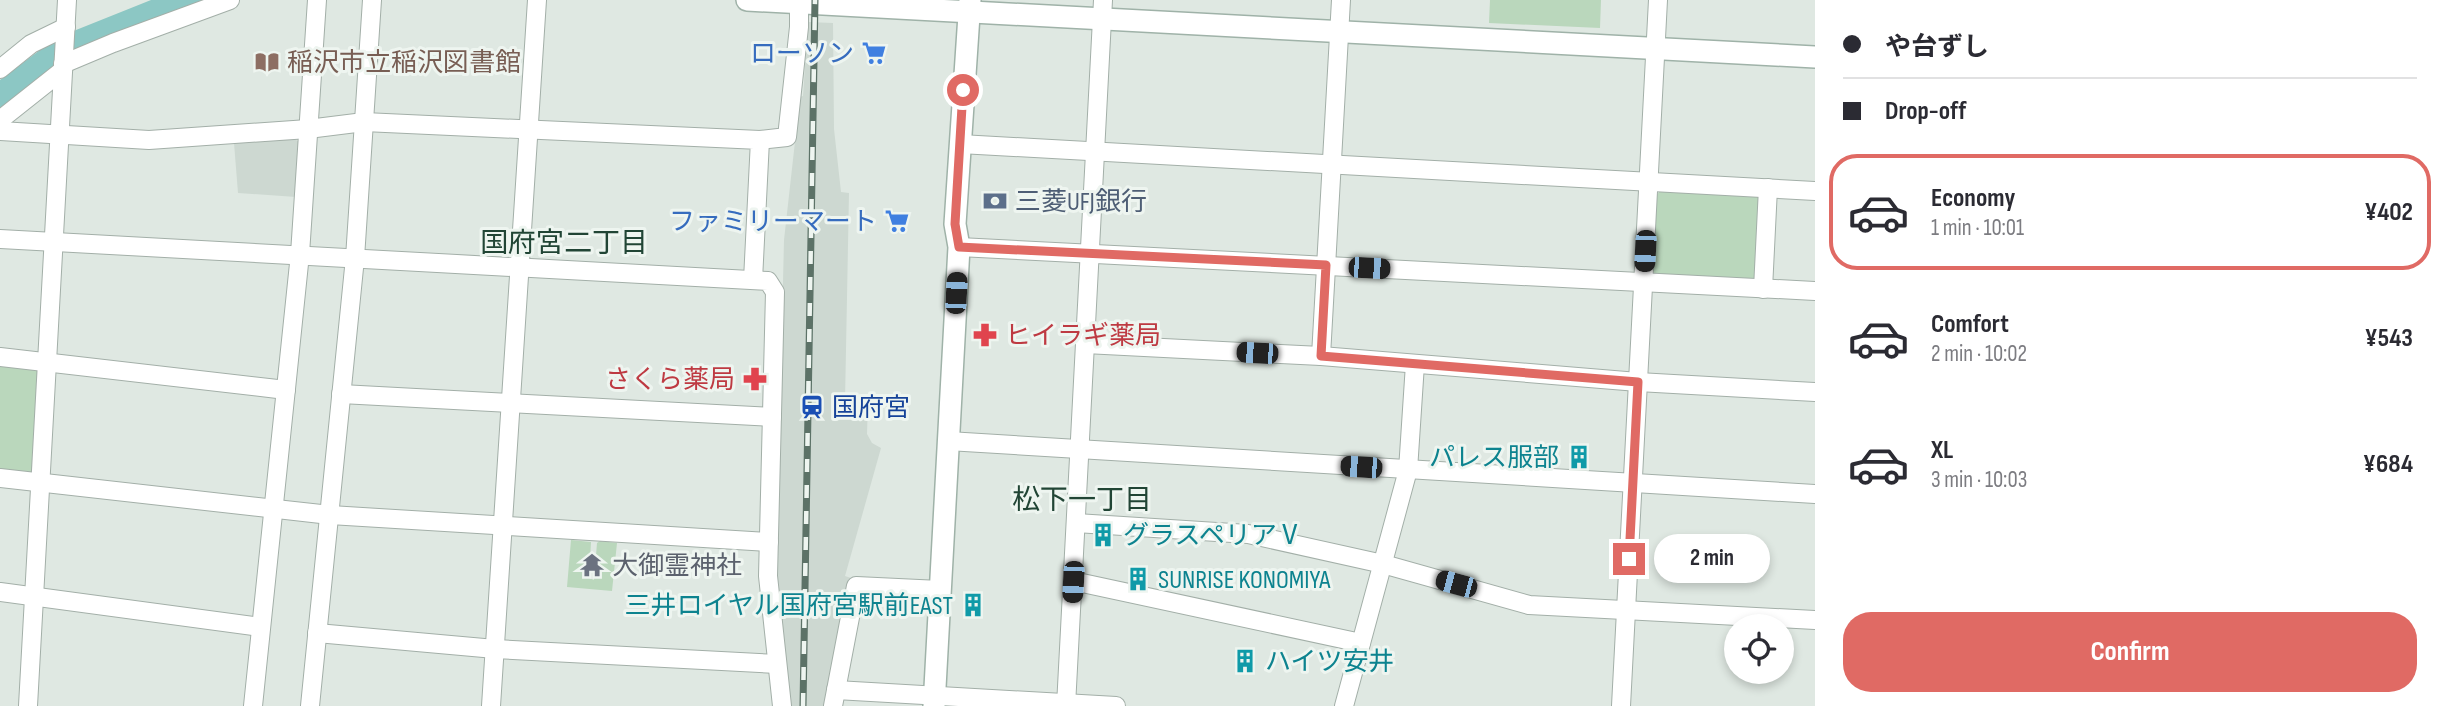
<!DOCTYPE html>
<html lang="en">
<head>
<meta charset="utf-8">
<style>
  :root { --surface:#fff; --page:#f7f7f7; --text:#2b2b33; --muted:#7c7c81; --line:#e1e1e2; --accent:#e06a64 }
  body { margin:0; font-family:"Sofia Sans Condensed","Noto Sans JP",sans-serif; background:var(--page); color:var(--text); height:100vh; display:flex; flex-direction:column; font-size:26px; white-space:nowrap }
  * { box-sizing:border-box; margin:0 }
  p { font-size:23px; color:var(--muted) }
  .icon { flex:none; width:38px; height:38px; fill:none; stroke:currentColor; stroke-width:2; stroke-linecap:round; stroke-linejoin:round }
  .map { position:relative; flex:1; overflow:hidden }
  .side { display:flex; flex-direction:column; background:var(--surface); width:630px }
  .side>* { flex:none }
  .hud { display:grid; align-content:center; height:154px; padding:0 28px; background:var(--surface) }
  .tools { position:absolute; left:1724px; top:614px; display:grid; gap:14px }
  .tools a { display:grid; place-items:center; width:70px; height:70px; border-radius:50%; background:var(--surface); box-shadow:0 4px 10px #0003; font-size:35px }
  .end { position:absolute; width:32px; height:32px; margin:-16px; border:9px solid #e06a64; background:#fff; box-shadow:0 0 0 4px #fff }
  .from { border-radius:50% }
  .bubble { position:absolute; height:49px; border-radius:24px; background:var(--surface); box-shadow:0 4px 10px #0003; font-size:23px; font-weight:700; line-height:49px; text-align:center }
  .car { position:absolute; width:21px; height:42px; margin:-21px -10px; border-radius:9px; box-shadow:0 0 5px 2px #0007; background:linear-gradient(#222 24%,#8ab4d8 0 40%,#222 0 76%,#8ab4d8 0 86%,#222 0) }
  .hud b { display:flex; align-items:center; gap:24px; height:66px; font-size:26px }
  .hud b+b { border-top:2px solid var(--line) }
  .hud i { width:18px; height:18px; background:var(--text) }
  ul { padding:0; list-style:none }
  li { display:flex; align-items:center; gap:21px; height:116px; margin:0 14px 10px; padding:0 14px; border:4px solid transparent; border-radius:28px }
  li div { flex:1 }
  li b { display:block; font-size:26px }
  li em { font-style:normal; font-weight:700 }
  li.on { border-color:var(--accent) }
  li>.icon { width:63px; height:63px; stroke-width:1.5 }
  .cta { display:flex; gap:14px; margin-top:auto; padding:14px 28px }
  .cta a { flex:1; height:80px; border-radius:28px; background:var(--accent); color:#fff; font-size:28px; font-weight:700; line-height:80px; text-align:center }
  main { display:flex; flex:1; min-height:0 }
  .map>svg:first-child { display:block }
  .built { fill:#cdd8d1 }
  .green { fill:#bad7bc }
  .water { fill:#8cc7c4 }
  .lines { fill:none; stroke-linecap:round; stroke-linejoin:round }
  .street-casing { stroke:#a3afa8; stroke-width:20 }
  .secondary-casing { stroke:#9fb2a8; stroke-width:24 }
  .street { stroke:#fff; stroke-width:18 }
  .secondary { stroke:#fff; stroke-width:21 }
  .rail-casing { stroke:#5c7267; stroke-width:7 }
  .rail { stroke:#eef5f0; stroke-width:4.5; stroke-dasharray:13; stroke-linecap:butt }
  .route { stroke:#e06a64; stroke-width:9 }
  .labels { text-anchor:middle; stroke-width:6; stroke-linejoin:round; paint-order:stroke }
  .shop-label { font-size:26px; fill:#366cbe; stroke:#eef5f0; text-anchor:end }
  .education-label { font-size:26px; fill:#785e54; stroke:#eef5f0; text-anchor:start }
  .service-label { font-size:26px; fill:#4e5e75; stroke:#eef5f0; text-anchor:start }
  .health-label { font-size:26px; fill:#be3a42; stroke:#eef5f0; text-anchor:start }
  .transit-label { font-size:26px; fill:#164399; stroke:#eef5f0; text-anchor:start }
  .culture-label { font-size:26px; fill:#0d838f; stroke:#eef5f0; text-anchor:start }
  .worship-label { font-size:26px; fill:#5b616d; stroke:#eef5f0; text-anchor:start }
  .neighbourhood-label { font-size:28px; fill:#214535; stroke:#eef5f0 }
</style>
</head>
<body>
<main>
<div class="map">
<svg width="1815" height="706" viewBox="0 0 1815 706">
  <rect width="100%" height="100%" fill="#dfe8e2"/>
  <g class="built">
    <polygon points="808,22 833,23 834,129 841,192 849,193 845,402 868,403 867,434 872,443 881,448 845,576 851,578 826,706 788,706 776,575 784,240 800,97 803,96"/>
    <polygon points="295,139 300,143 296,197 238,193 234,143"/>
  </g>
  <g class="green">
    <polygon points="1490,0 1601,0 1600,28 1489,23"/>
    <polygon points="1660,191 1759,197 1760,276 1754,280 1656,275 1652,270 1655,197"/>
    <polygon points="0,363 34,368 41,373 35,470 29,474 0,470"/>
    <polygon points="571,540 591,542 589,578 594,580 597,543 600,541 617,543 612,591 567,587"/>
  </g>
  <polygon class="water" points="151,0 204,0 94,43 53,63 55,66 0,109 0,80 56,38"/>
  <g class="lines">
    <g class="street-casing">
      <g id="street">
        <polyline points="63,64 113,43 230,0"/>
        <polyline points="0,69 31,44 66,27"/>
        <polyline points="0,120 63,70"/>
        <polyline points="0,131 149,140 308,129 364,122 760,140 753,280"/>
        <polyline points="760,140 787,137 799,27 799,0"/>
        <polyline points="960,144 1815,191"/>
        <polyline points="0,239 768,281 775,292 768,576 782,706"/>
        <polyline points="959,247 1815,291"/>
        <polyline points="1763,289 1768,188"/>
        <polyline points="1085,344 1321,356 1638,382 1815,392"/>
        <polyline points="1321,356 1341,0"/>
        <polyline points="0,357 286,390"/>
        <polyline points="341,394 772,417"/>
        <polyline points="948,441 1815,494"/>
        <polyline points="0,478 330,515 769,542"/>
        <polyline points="1076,523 1248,534 1383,564 1529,605 1815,620"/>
        <polyline points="1073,581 1361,643"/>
        <polyline points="0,592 261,627"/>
        <polyline points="317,633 495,649 777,664"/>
        <polyline points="836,690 1116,706"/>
        <polyline points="28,706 67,0"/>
        <polyline points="253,706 300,254 317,0"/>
        <polyline points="310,706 355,258 372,0"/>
        <polyline points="491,706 537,0"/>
        <polyline points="833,706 856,586 940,590"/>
        <polyline points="1066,706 1103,0"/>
        <polyline points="1344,706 1408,470 1415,364"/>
        <polyline points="1621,706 1658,0"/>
      </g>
    </g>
    <g class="secondary-casing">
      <g id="secondary">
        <polyline points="747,0 1815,57"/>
        <polyline points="934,706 959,247 955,224 970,0"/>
      </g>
    </g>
    <use href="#street" class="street"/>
    <use href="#secondary" class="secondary"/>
    <g class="rail-casing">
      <polyline id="rail" points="803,706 815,0"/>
    </g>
    <use href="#rail" class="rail"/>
  </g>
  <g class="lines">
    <polyline class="route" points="963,90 955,224 959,247 1326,265 1321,356 1638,382 1629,559"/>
  </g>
  <defs>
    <g id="supermarket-bare" transform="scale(1.89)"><path d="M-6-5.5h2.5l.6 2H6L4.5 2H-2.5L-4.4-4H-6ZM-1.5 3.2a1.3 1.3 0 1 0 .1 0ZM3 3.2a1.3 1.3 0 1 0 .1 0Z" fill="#3f7fe0" stroke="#eef5f0" stroke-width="2.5" paint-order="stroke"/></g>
    <g id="library-bare" transform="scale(1.89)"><path d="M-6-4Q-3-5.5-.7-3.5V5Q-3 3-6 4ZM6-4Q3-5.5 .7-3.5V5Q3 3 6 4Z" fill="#8d6e63" stroke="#eef5f0" stroke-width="2.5" paint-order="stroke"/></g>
    <g id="bank-bare" transform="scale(1.89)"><path d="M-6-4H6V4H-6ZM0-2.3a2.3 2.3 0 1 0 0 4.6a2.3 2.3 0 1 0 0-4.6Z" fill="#5c6f8a" stroke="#eef5f0" stroke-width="2.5" paint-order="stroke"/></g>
    <g id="pharmacy-bare" transform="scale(1.89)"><path d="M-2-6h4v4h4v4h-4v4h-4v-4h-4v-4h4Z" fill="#e0444e" stroke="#eef5f0" stroke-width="2.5" paint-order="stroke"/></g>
    <g id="station-bare" transform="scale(1.89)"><path d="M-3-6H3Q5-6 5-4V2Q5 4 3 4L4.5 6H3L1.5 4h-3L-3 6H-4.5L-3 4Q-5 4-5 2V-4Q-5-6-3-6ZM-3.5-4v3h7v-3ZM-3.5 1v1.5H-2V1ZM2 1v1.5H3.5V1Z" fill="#1a4fb4" stroke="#eef5f0" stroke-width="2.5" paint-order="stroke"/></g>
    <g id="building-bare" transform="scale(1.89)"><path d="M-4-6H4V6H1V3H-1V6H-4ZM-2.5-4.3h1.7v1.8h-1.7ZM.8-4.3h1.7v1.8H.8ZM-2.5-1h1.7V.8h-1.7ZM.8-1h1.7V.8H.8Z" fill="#0f9aa8" stroke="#eef5f0" stroke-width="2.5" paint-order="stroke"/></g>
    <g id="temple-bare" transform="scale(1.89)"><path d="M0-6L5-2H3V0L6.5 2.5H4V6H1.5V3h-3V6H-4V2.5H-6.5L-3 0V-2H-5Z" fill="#6b7280" stroke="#eef5f0" stroke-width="2.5" paint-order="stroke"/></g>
  </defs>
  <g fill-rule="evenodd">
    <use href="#supermarket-bare" x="874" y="53"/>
    <use href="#library-bare" x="267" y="62"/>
    <use href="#bank-bare" x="995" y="201"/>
    <use href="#supermarket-bare" x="897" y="221"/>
    <use href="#pharmacy-bare" x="985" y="335"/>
    <use href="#pharmacy-bare" x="755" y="379"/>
    <use href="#station-bare" x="812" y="407"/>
    <use href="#building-bare" x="1579" y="457"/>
    <use href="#building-bare" x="1103" y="535"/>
    <use href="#temple-bare" x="592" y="565"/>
    <use href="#building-bare" x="1138" y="579"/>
    <use href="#building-bare" x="973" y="605"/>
    <use href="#building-bare" x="1245" y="661"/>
  </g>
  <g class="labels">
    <g class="shop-label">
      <text x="854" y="62">ローソン</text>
      <text x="877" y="230">ファミリーマート</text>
    </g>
    <g class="education-label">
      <text x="287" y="71">稲沢市立稲沢図書館</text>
    </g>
    <g class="service-label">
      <text x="1015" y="210">三菱UFJ銀行</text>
    </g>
    <g class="health-label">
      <text x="1005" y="344">ヒイラギ薬局</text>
      <text x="735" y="388" text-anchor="end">さくら薬局</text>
    </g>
    <g class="transit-label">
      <text x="832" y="416">国府宮</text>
    </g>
    <g class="culture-label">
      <text x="1559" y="466" text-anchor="end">パレス服部</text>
      <text x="1123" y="544">グラスペリアⅤ</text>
      <text x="1158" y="588">SUNRISE KONOMIYA</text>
      <text x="953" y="614" text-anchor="end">三井ロイヤル国府宮駅前EAST</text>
      <text x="1265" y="670">ハイツ安井</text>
    </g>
    <g class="worship-label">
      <text x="612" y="574">大御霊神社</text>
    </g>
    <g class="neighbourhood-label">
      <text x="564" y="252">国府宮二丁目</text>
      <text x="1082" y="509">松下一丁目</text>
    </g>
  </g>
</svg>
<div class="tools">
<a><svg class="icon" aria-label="locate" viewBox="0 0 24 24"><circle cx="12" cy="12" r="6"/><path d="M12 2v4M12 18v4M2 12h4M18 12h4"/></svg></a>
</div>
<i class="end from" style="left:963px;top:90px"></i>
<i class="end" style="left:1629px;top:559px"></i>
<div class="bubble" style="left:1654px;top:534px;width:116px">2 min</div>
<i class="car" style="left:1645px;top:251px;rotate:183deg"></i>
<i class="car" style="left:1369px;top:268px;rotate:93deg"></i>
<i class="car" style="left:956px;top:293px;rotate:3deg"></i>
<i class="car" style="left:1257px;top:353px;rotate:273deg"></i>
<i class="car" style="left:1361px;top:467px;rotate:274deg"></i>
<i class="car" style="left:1073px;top:582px;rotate:183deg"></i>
<i class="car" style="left:1456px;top:584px;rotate:285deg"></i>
</div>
<section class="side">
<div class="hud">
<b><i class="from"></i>や台ずし</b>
<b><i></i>Drop-off</b>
</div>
<ul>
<li class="on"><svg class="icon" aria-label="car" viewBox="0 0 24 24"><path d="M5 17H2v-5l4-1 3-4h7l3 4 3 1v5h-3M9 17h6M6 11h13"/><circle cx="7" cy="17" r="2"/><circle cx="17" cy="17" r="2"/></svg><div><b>Economy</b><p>1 min · 10:01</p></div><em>¥402</em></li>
<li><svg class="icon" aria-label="car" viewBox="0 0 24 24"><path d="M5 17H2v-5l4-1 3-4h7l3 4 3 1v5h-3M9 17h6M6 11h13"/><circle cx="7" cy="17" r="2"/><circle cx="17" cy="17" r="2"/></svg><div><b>Comfort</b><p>2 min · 10:02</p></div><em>¥543</em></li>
<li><svg class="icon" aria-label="car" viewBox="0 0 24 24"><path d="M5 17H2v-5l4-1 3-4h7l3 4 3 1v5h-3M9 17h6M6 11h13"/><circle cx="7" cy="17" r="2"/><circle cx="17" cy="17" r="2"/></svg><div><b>XL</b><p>3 min · 10:03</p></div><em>¥684</em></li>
</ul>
<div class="cta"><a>Confirm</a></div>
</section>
</main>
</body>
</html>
